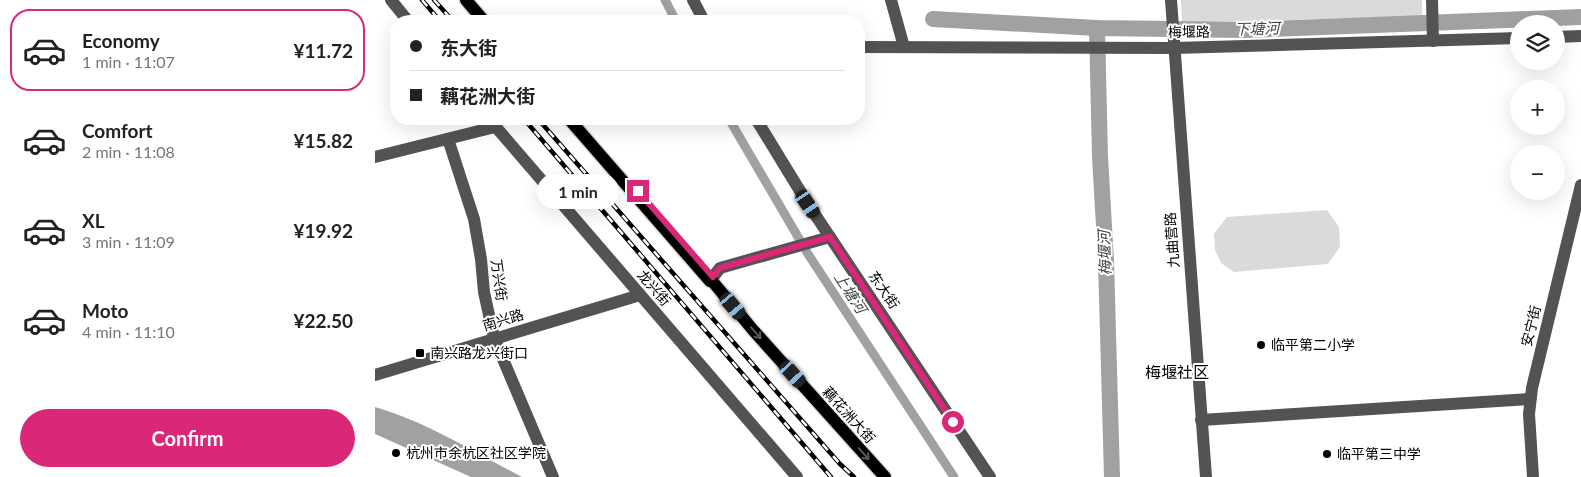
<!DOCTYPE html>
<html lang="en">
<head>
<meta charset="utf-8">
<style>
  :root { --surface:#fff; --page:#f2f2f2; --text:#222; --muted:#767676; --line:#e0e0e0; --accent:#db2777 }
  body { margin:0; font-family:Lato,"Noto Sans SC",sans-serif; background:var(--page); color:var(--text); height:100vh; display:flex; flex-direction:column; font-size:19px; white-space:nowrap }
  * { box-sizing:border-box; margin:0 }
  p { font-size:16px; color:var(--muted) }
  .icon { flex:none; width:28px; height:28px; fill:none; stroke:currentColor; stroke-width:2; stroke-linecap:round; stroke-linejoin:round }
  .map { position:relative; flex:1; overflow:hidden }
  .side { display:flex; flex-direction:column; background:var(--surface); width:375px }
  .side>* { flex:none }
  .banner { position:absolute; left:15px; top:15px; width:475px; height:110px; border-radius:20px; box-shadow:0 5px 20px #0002; display:grid; align-content:center; height:110px; padding:0 20px; background:var(--surface) }
  .buttons { position:absolute; left:1135px; top:15px; display:grid; gap:10px }
  .buttons a { display:grid; place-items:center; width:55px; height:55px; border-radius:50%; background:var(--surface); box-shadow:0 5px 20px #0002; font-size:25px }
  .end { position:absolute; width:22px; height:22px; margin:-11px; border:6px solid #db2777; background:#fff; box-shadow:0 0 0 2px #fff }
  .from { border-radius:50% }
  .bubble { position:absolute; height:35px; border-radius:18px; background:var(--surface); box-shadow:0 5px 20px #0002; font-size:16px; font-weight:700; line-height:35px; text-align:center }
  .car { position:absolute; width:15px; height:30px; margin:-15px -8px; border-radius:6px; box-shadow:0 0 4px 1px #0007; background:linear-gradient(#222 24%,#8ab4d8 0 40%,#222 0 76%,#8ab4d8 0 86%,#222 0) }
  .banner b { display:flex; align-items:center; gap:18px; height:48px; font-size:19px }
  .banner b+b { border-top:1px solid var(--line) }
  .banner i { width:12px; height:12px; background:var(--text) }
  ul { padding:9px 0 0; list-style:none }
  li { display:flex; align-items:center; gap:15px; height:82px; margin:0 10px 8px; padding:0 10px; border:2px solid transparent; border-radius:20px }
  li div { flex:1 }
  li b { display:block; font-size:19px }
  li em { font-style:normal; font-weight:700 }
  li.current { border-color:var(--accent) }
  li>.icon { width:45px; height:45px; stroke-width:1.5 }
  .action { display:flex; gap:10px; margin-top:auto; padding:10px 20px }
  .action a { flex:1; height:58px; border-radius:30px; background:var(--accent); color:#fff; font-size:20px; font-weight:700; line-height:58px; text-align:center }
  main { display:flex; flex:1; min-height:0 }
  .map>svg:first-child { display:block }
  .green { fill:#dadada }
  .water { fill:#a1a1a1 }
  .lines { fill:none; stroke-linecap:round; stroke-linejoin:round }
  .canal { stroke:#a1a1a1; stroke-width:9 }
  .river { stroke:#a1a1a1; stroke-width:16 }
  .major-casing { stroke:#dbdbdb; stroke-width:15 }
  .minor { stroke:#535353; stroke-width:12 }
  .major { stroke:#000; stroke-width:12 }
  .rail-casing { stroke:#000; stroke-width:4.5 }
  .rail { stroke:#fff; stroke-width:2.5; stroke-dasharray:8; stroke-linecap:butt }
  .oneway { stroke:#595959 }
  .route { stroke:#db2777; stroke-width:6 }
  .poi-dot { fill:#000; stroke:#fff; stroke-width:2 }
  .labels { text-anchor:middle; stroke-width:4; stroke-linejoin:round; paint-order:stroke }
  .street-label { font-size:14px; fill:#000; stroke:#fff }
  .poi-label { font-size:14px; fill:#000; stroke:#fff; text-anchor:start }
  .water-label { font-size:15px; font-style:italic; fill:#424242; stroke:#fff }
  .quarter-label { font-size:16px; fill:#000; stroke:#fff }
</style>
</head>
<body>
<main>
<section class="side">
<ul>
<li class="current"><svg class="icon" aria-label="car" viewBox="0 0 24 24"><path d="M5 17H2v-5l4-1 3-4h7l3 4 3 1v5h-3M9 17h6M6 11h13"/><circle cx="7" cy="17" r="2"/><circle cx="17" cy="17" r="2"/></svg><div><b>Economy</b><p>1 min · 11:07</p></div><em>¥11.72</em></li>
<li><svg class="icon" aria-label="car" viewBox="0 0 24 24"><path d="M5 17H2v-5l4-1 3-4h7l3 4 3 1v5h-3M9 17h6M6 11h13"/><circle cx="7" cy="17" r="2"/><circle cx="17" cy="17" r="2"/></svg><div><b>Comfort</b><p>2 min · 11:08</p></div><em>¥15.82</em></li>
<li><svg class="icon" aria-label="car" viewBox="0 0 24 24"><path d="M5 17H2v-5l4-1 3-4h7l3 4 3 1v5h-3M9 17h6M6 11h13"/><circle cx="7" cy="17" r="2"/><circle cx="17" cy="17" r="2"/></svg><div><b>XL</b><p>3 min · 11:09</p></div><em>¥19.92</em></li>
<li><svg class="icon" aria-label="car" viewBox="0 0 24 24"><path d="M5 17H2v-5l4-1 3-4h7l3 4 3 1v5h-3M9 17h6M6 11h13"/><circle cx="7" cy="17" r="2"/><circle cx="17" cy="17" r="2"/></svg><div><b>Moto</b><p>4 min · 11:10</p></div><em>¥22.50</em></li>
</ul>
<div class="action"><a>Confirm</a></div>
</section>
<div class="map">
<svg width="1206" height="477" viewBox="0 0 1206 477">
  <rect width="100%" height="100%" fill="#fff"/>
  <g class="green">
    <polygon points="806,0 1047,0 1047,16 807,23"/>
    <polygon points="952,210 964,227 965,247 953,264 859,272 846,263 840,250 839,234 852,217"/>
  </g>
  <path class="water" d="M0 407C52 422 99 452 147 477H96L0 434Z"/>
  <g class="lines">
    <g class="canal">
      <polyline points="290,0 301,21"/>
      <polyline points="354,119 433,254 579,477"/>
    </g>
    <g class="river">
      <polyline points="558,19 722,28 869,30 1206,17"/>
      <polyline points="722,28 725,157 731,261 737,477"/>
    </g>
    <g class="major-casing">
      <g id="major">
        <polyline points="91,0 109,21"/>
        <polyline points="194,119 335,281 338,282 378,330 510,477"/>
      </g>
    </g>
    <g class="minor">
      <polyline points="16,0 33,21"/>
      <polyline points="318,0 329,21"/>
      <polyline points="516,0 529,47"/>
      <polyline points="796,0 831,477"/>
      <polyline points="1057,0 1058,41"/>
      <polyline points="1181,37 1206,36"/>
      <polyline points="484,47 799,48 1144,38"/>
      <polyline points="114,119 422,477"/>
      <polyline points="381,119 433,204 615,477"/>
      <polyline points="73,139 99,219 106,259 109,292 119,338 178,477"/>
      <polyline points="0,157 120,127"/>
      <polyline points="335,281 345,268 455,237"/>
      <polyline points="0,375 265,295"/>
      <polyline points="826,420 1155,399"/>
      <polyline points="1158,477 1154,414 1157,388 1206,185"/>
    </g>
    <use href="#major" class="major"/>
    <g class="rail-casing">
      <g id="rail">
        <polyline points="47,0 65,21"/>
        <polyline points="59,0 78,21"/>
        <polyline points="149,119 456,477"/>
        <polyline points="163,119 465,464 479,477"/>
      </g>
    </g>
    <use href="#rail" class="rail"/>
  </g>
  <defs><path id="oneway-shaft" d="M-6 0H5M1.5-3L5.5 0L1.5 3" fill="none" stroke-width="1.6" stroke-linecap="round" stroke-linejoin="round" transform="scale(1.25)"/></defs>
  <g class="oneway">
    <use href="#oneway-shaft" transform="translate(381 333) rotate(49)"/>
    <use href="#oneway-shaft" transform="translate(489 454) rotate(48)"/>
  </g>
  <g class="lines">
    <polyline class="route" points="263,191 338,277 345,268 455,237 578,422"/>
  </g>
  <g class="poi-dot">
    <circle cx="886" cy="345" r="5"/>
    <rect x="40" y="348" width="10" height="10" rx="2.5"/>
    <circle cx="21" cy="453" r="5"/>
    <circle cx="952" cy="454" r="5"/>
  </g>
  <g class="labels">
    <g class="street-label">
      <text transform="translate(814 32) rotate(-1)" y="5">梅堰路</text>
      <text transform="translate(797 240) rotate(-94)" y="5">九曲营路</text>
      <text transform="translate(124 280) rotate(82)" y="5">万兴街</text>
      <text transform="translate(279 288) rotate(49)" y="5">龙兴街</text>
      <text transform="translate(509 290) rotate(56)" y="5">东大街</text>
      <text transform="translate(128 320) rotate(-17)" y="5">南兴路</text>
      <text transform="translate(1156 326) rotate(-76)" y="5">安宁街</text>
      <text transform="translate(474 415) rotate(48)" y="5">藕花洲大街</text>
    </g>
    <g class="poi-label">
      <text x="896" y="350">临平第二小学</text>
      <text x="55" y="358">南兴路龙兴街口</text>
      <text x="31" y="458">杭州市余杭区社区学院</text>
      <text x="962" y="459">临平第三中学</text>
    </g>
    <g class="water-label">
      <text transform="translate(882 29) rotate(-1)" y="5">下塘河</text>
      <text transform="translate(730 253) rotate(-92)" y="5">梅堰河</text>
      <text transform="translate(475 293) rotate(57)" y="5">上塘河</text>
    </g>
    <g class="quarter-label">
      <text x="802" y="378">梅堰社区</text>
    </g>
  </g>
</svg>
<div class="buttons">
<a><svg class="icon" aria-label="layers" viewBox="0 0 24 24"><path d="M12 4l9 5-9 5-9-5zM3 14l9 5 9-5"/></svg></a>
<a>+</a>
<a>−</a>
</div>
<i class="end from" style="left:578px;top:422px"></i>
<i class="end" style="left:263px;top:191px"></i>
<div class="bubble" style="left:162px;top:174px;width:82px">1 min</div>
<i class="car" style="left:433px;top:204px;rotate:146deg"></i>
<i class="car" style="left:358px;top:306px;rotate:140deg"></i>
<i class="car" style="left:418px;top:374px;rotate:138deg"></i>
<div class="banner">
<b><i class="from"></i>东大街</b>
<b><i></i>藕花洲大街</b>
</div>
</div>
</main>
</body>
</html>
